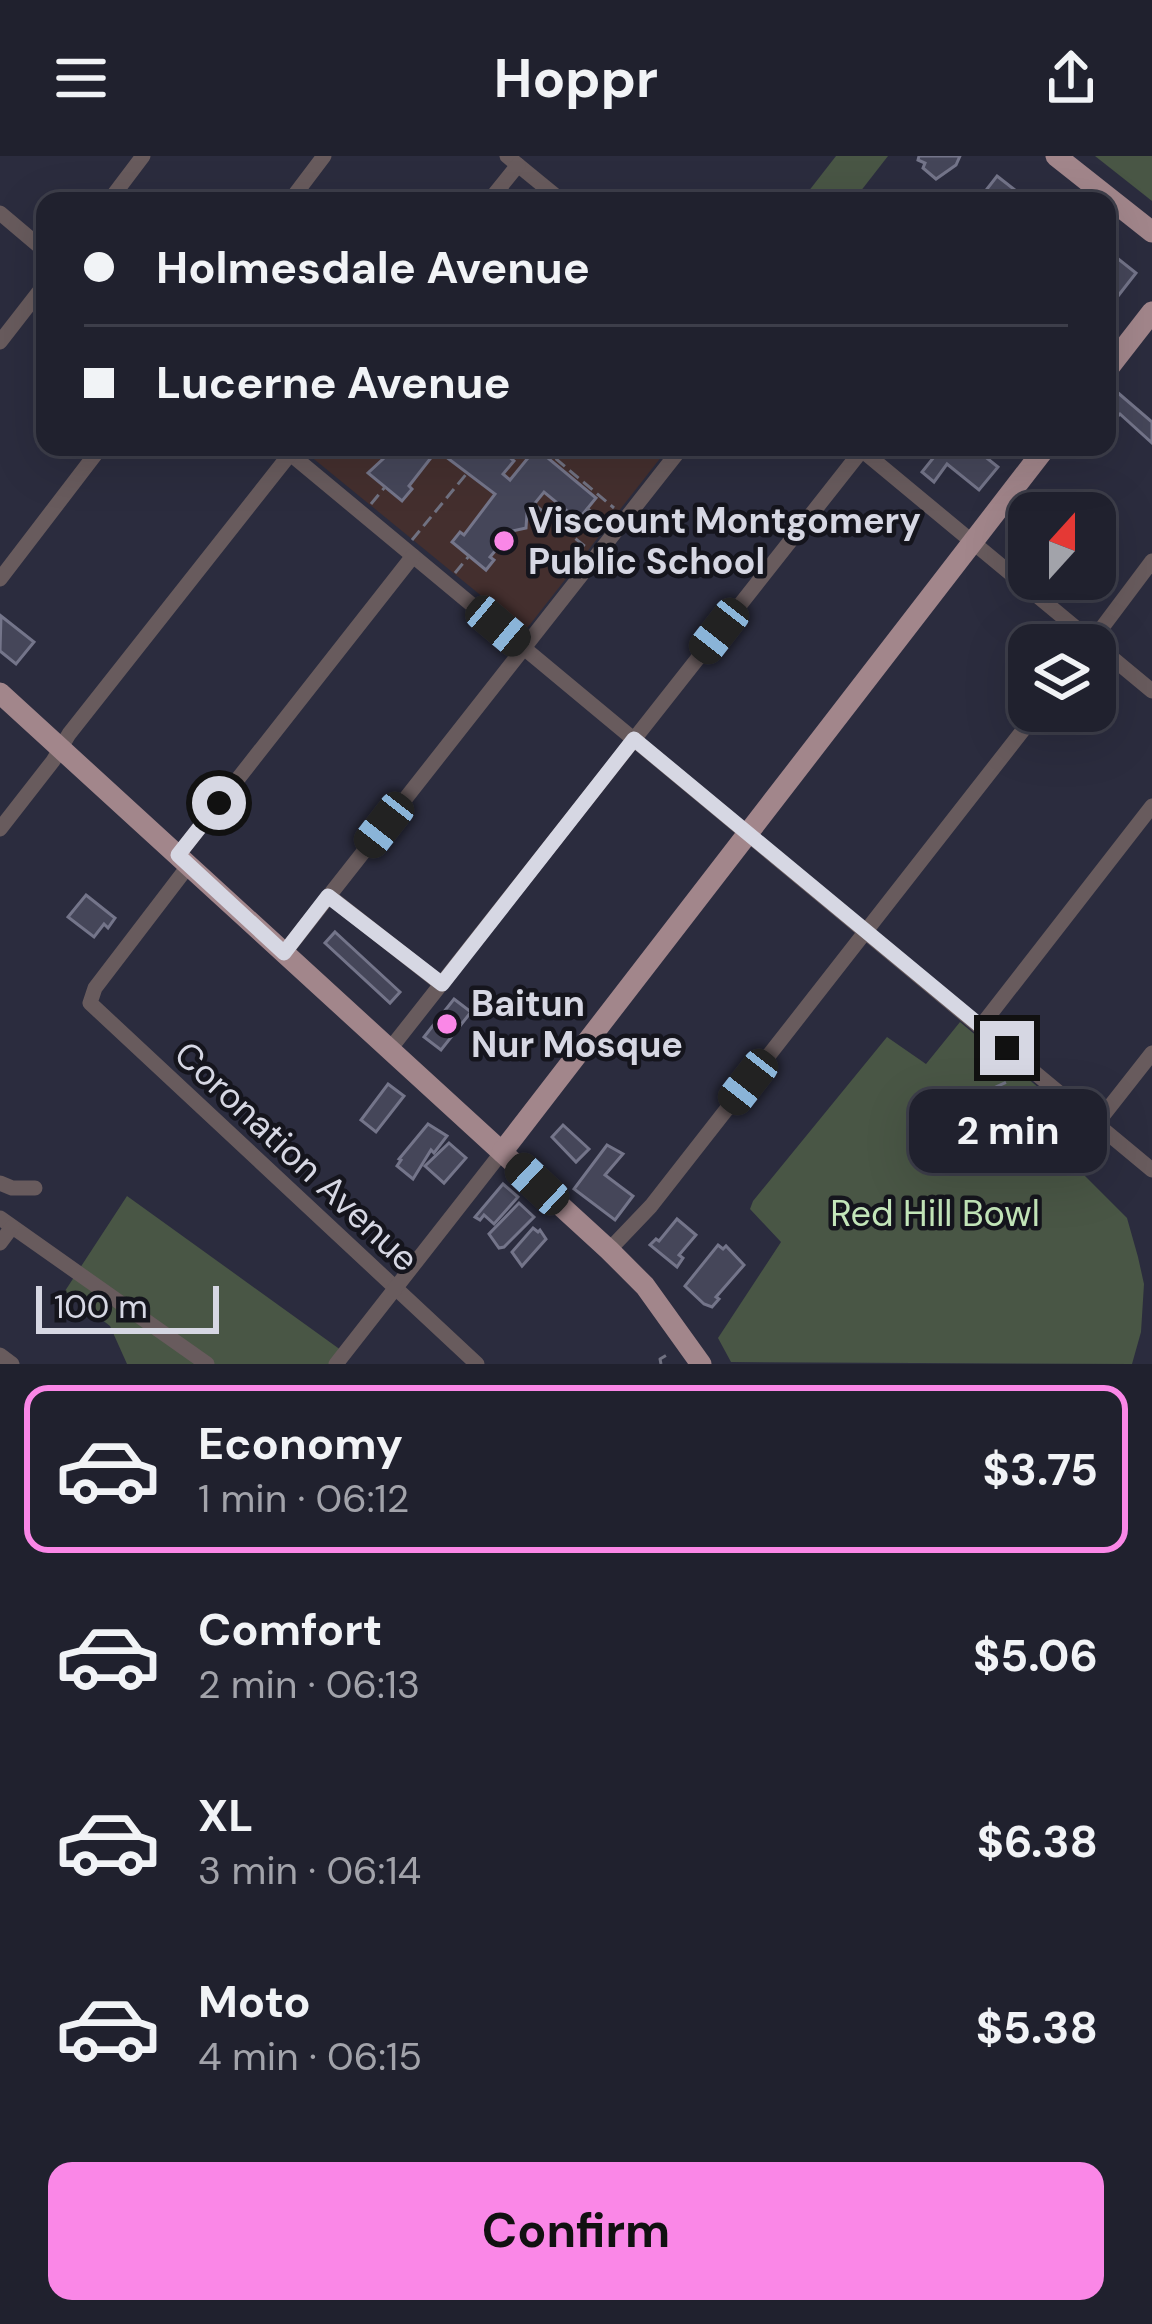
<!DOCTYPE html>
<html lang="en">
<head>
<meta charset="utf-8">
<style>
  :root { --surface:#20212e; --page:#2d2e3a; --text:#f1f3f6; --muted:#a2a3aa; --line:#3d3e4a; --accent:#fa87e7 }
  body { margin:0; font-family:"DM Sans",sans-serif; background:var(--page); color:var(--text); height:100vh; display:flex; flex-direction:column; font-size:45px; white-space:nowrap }
  * { box-sizing:border-box; margin:0 }
  p { font-size:39px; color:var(--muted) }
  .icon { flex:none; width:66px; height:66px; fill:none; stroke:currentColor; stroke-width:2; stroke-linecap:round; stroke-linejoin:round }
  .map { position:relative; height:1208px; overflow:hidden }
  .details { display:flex; flex-direction:column; background:var(--surface); flex:1 }
  .details>* { flex:none }
  .hud { position:absolute; left:36px; top:36px; width:1080px; height:264px; border-radius:24px; box-shadow:0 12px 48px #0002,0 0 0 3px var(--line); display:grid; align-content:center; height:264px; padding:0 48px; background:var(--surface) }
  .needle { width:78px; rotate:21deg }
  .tools { position:absolute; left:1008px; top:336px; display:grid; gap:24px }
  .tools a { display:grid; place-items:center; width:108px; height:108px; border-radius:24px; background:var(--surface); box-shadow:0 12px 48px #0002,0 0 0 3px var(--line); font-size:60px }
  .scale { position:absolute; left:36px; bottom:30px; width:183px; box-sizing:border-box; padding-left:12px; border:6px solid #d6d7e3; border-top:0; font-size:33px; line-height:42px; white-space:nowrap; color:#d6d7e3; -webkit-text-stroke:9px #15151d; paint-order:stroke }
  .end { position:absolute; width:54px; height:54px; margin:-27px; border:15px solid #d6d7e3; background:#111; box-shadow:0 0 0 6px #111 }
  .from { border-radius:50% }
  .bubble { position:absolute; height:84px; border-radius:24px; background:var(--surface); box-shadow:0 12px 48px #0002,0 0 0 3px var(--line); font-size:39px; font-weight:700; line-height:84px; text-align:center }
  .car { position:absolute; width:36px; height:72px; margin:-36px -18px; border-radius:15px; box-shadow:0 0 9px 3px #0007; background:linear-gradient(#222 24%,#8ab4d8 0 40%,#222 0 76%,#8ab4d8 0 86%,#222 0) }
  .hud b { display:flex; align-items:center; gap:42px; height:114px; font-size:45px }
  .hud b+b { border-top:3px solid var(--line) }
  .hud i { width:30px; height:30px; background:var(--text) }
  ul { padding:21px 0 0; list-style:none }
  li { display:flex; align-items:center; gap:36px; height:168px; margin:0 24px 18px; padding:0 24px; border:6px solid transparent; border-radius:24px }
  li div { flex:1 }
  li b { display:block; font-size:45px }
  li em { font-style:normal; font-weight:700 }
  li.current { border-color:var(--accent) }
  li>.icon { width:108px; height:108px; stroke-width:1.5 }
  .cta { display:flex; gap:24px; margin-top:auto; padding:24px 48px }
  .cta a { flex:1; height:138px; border-radius:24px; background:var(--accent); color:#111; font-size:48px; font-weight:700; line-height:138px; text-align:center }
  header { display:flex; justify-content:space-between; align-items:center; height:156px; padding:0 48px; background:var(--surface); font-size:54px; font-weight:700 }
  .map>svg:first-child { display:block }
  .education { fill:#442f2e }
  .green { fill:#495645 }
  .building { fill:#454659; stroke:#74758a; stroke-width:3 }
  .lines { fill:none; stroke-linecap:round; stroke-linejoin:round }
  .path { stroke:#707181; stroke-width:3; stroke-dasharray:12 6; stroke-linecap:butt }
  .minor { stroke:#685b5d; stroke-width:15 }
  .major { stroke:#a2868b; stroke-width:21 }
  .route { stroke:#d6d7e3; stroke-width:15 }
  .poi-dot { fill:#fa87e7; stroke:#15151d; stroke-width:4.5 }
  .labels { text-anchor:middle; stroke-width:9; stroke-linejoin:round; paint-order:stroke }
  .poi-label { font-size:36px; font-weight:bold; fill:#d6d7e3; stroke:#15151d; text-anchor:start }
  .street-label { font-size:36px; fill:#d6d7e3; stroke:#15151d }
  .park-label { font-size:36px; fill:#c3e6b9; stroke:#15151d }
</style>
</head>
<body>
<header><svg class="icon" aria-label="menu" viewBox="0 0 24 24"><path d="M4 6h16M4 12h16M4 18h16"/></svg>Hoppr<svg class="icon" aria-label="share" viewBox="0 0 24 24"><path d="M12 15V3M7 8l5-5 5 5M5 13v7h14v-7"/></svg></header>
<div class="map">
<svg width="1152" height="1208" viewBox="0 0 1152 1208">
  <rect width="100%" height="100%" fill="#2b2c3e"/>
  <polygon class="education" points="309,291 669,291 528,471 522,473 309,299"/>
  <g class="green">
    <polygon points="836,0 888,0 853,45 801,45"/>
    <polygon points="1095,0 1152,0 1152,45"/>
    <polygon points="960,866 1106,988 1082,1017 1127,1062 1138,1101 1144,1128 1141,1176 1132,1208 731,1206 718,1182 781,1086 750,1053 753,1045 887,881 926,908"/>
    <polygon points="127,1040 345,1197 337,1208 127,1208 110,1170 65,1135"/>
  </g>
  <g class="building">
    <polygon points="919,0 960,0 956,9 936,23 923,12 925,7 918,4"/>
    <polygon points="997,20 1029,45 980,42"/>
    <polygon points="1107,94 1136,117 1118,140 1107,131"/>
    <polygon points="1117,236 1152,266 1152,287 1120,258 1115,263 1107,256 1107,248"/>
    <polygon points="396,291 498,291 514,305 503,318 510,324 536,292 596,342 578,364 544,336 527,357 526,372 512,375 490,401 494,404 486,414 452,386 460,376 464,379 495,338 437,294 409,330 412,333 402,345 368,317"/>
    <polygon points="942,291 973,291 998,311 979,334 947,308 934,326 922,316"/>
    <polygon points="1,460 34,486 16,508 0,495"/>
    <polygon points="86,739 115,762 108,772 104,768 94,781 68,761"/>
    <polygon points="335,776 400,836 390,847 325,787"/>
    <polygon points="454,843 471,856 441,894 424,881"/>
    <polygon points="388,928 404,940 376,976 361,964"/>
    <polygon points="428,968 447,980 434,997 431,994 413,1023 397,1010 401,1004 399,1003"/>
    <polygon points="563,969 589,993 576,1006 552,981"/>
    <polygon points="449,987 466,1002 444,1027 425,1010"/>
    <polygon points="607,989 623,998 605,1019 633,1040 615,1064 574,1033"/>
    <polygon points="503,1028 518,1041 494,1068 484,1059 480,1064 475,1061"/>
    <polygon points="519,1047 534,1061 504,1091 499,1092 489,1078"/>
    <polygon points="677,1063 696,1079 679,1099 683,1102 677,1111 650,1089 656,1083 659,1085"/>
    <polygon points="533,1072 538,1076 540,1074 546,1083 522,1110 512,1096"/>
    <polygon points="718,1089 723,1093 726,1090 744,1109 716,1141 719,1143 712,1151 704,1148 685,1130"/>
  </g>
  <g class="lines">
    <g class="path">
      <polyline points="542,291 614,352"/>
      <polyline points="1005,291 1016,299"/>
      <polyline points="371,348 385,331"/>
      <polyline points="534,348 588,393"/>
      <polyline points="587,352 604,367"/>
      <polyline points="412,384 468,316"/>
      <polyline points="455,417 469,400"/>
      <polyline points="946,954 1020,920"/>
      <polyline points="661,1208 660,1203 670,1197"/>
    </g>
    <g class="minor">
      <polyline points="507,0 562,45"/>
      <polyline points="109,45 143,0"/>
      <polyline points="290,45 324,0"/>
      <polyline points="489,45 518,9"/>
      <polyline points="0,57 45,95"/>
      <polyline points="0,186 45,128"/>
      <polyline points="282,291 1152,1014"/>
      <polyline points="858,291 1152,535"/>
      <polyline points="0,423 101,291"/>
      <polyline points="1089,489 1152,405"/>
      <polyline points="0,673 53,605 69,578 294,293"/>
      <polyline points="178,699 413,400"/>
      <polyline points="189,709 95,832 90,847 477,1208"/>
      <polyline points="329,740 441,828"/>
      <polyline points="284,797 682,291"/>
      <polyline points="981,870 1152,650"/>
      <polyline points="390,893 862,294"/>
      <polyline points="1097,967 1152,897"/>
      <polyline points="0,1027 12,1032 35,1032"/>
      <polyline points="0,1062 207,1208"/>
      <polyline points="0,1087 12,1071"/>
      <polyline points="609,1094 651,1050 1038,555"/>
      <polyline points="0,1199 12,1208"/>
      <polyline points="336,1208 502,996"/>
    </g>
    <g class="major">
      <polyline points="1056,0 1152,76"/>
      <polyline points="1107,214 1152,156"/>
      <polyline points="0,537 609,1094 645,1130 701,1208"/>
      <polyline points="502,996 1046,291"/>
    </g>
  </g>
  <g class="lines">
    <polyline class="route" points="219,647 178,699 284,797 328,740 442,828 634,583 1007,892"/>
  </g>
  <g class="poi-dot">
    <circle cx="504" cy="385" r="12"/>
    <circle cx="447" cy="868" r="12"/>
  </g>
  <g class="labels">
    <g class="poi-label">
      <text x="528" y="377">Viscount Montgomery<tspan x="528" dy="41">Public School</tspan></text>
      <text x="471" y="860">Baitun<tspan x="471" dy="41">Nur Mosque</tspan></text>
    </g>
    <g class="street-label">
      <text transform="translate(297 1000) rotate(43)" y="13">Coronation Avenue</text>
    </g>
    <g class="park-label">
      <text x="935" y="1070">Red Hill Bowl</text>
    </g>
  </g>
</svg>
<div class="tools">
<a><svg class="needle" viewBox="-14 -14 28 28"><path d="M0-13l5 13h-10z" fill="#e53935"/><path d="M0 13l5-13h-10z" fill="#a2a3aa"/></svg></a>
<a><svg class="icon" aria-label="layers" viewBox="0 0 24 24"><path d="M12 4l9 5-9 5-9-5zM3 14l9 5 9-5"/></svg></a>
</div>
<div class="scale">100 m</div>
<i class="end from" style="left:219px;top:647px"></i>
<i class="end" style="left:1007px;top:892px"></i>
<div class="bubble" style="left:909px;top:933px;width:198px">2 min</div>
<i class="car" style="left:498px;top:470px;rotate:130deg"></i>
<i class="car" style="left:719px;top:475px;rotate:218deg"></i>
<i class="car" style="left:384px;top:669px;rotate:218deg"></i>
<i class="car" style="left:748px;top:926px;rotate:218deg"></i>
<i class="car" style="left:537px;top:1028px;rotate:313deg"></i>
<div class="hud">
<b><i class="from"></i>Holmesdale Avenue</b>
<b><i></i>Lucerne Avenue</b>
</div>
</div>
<section class="details">
<ul>
<li class="current"><svg class="icon" aria-label="car" viewBox="0 0 24 24"><path d="M5 17H2v-5l4-1 3-4h7l3 4 3 1v5h-3M9 17h6M6 11h13"/><circle cx="7" cy="17" r="2"/><circle cx="17" cy="17" r="2"/></svg><div><b>Economy</b><p>1 min · 06:12</p></div><em>$3.75</em></li>
<li><svg class="icon" aria-label="car" viewBox="0 0 24 24"><path d="M5 17H2v-5l4-1 3-4h7l3 4 3 1v5h-3M9 17h6M6 11h13"/><circle cx="7" cy="17" r="2"/><circle cx="17" cy="17" r="2"/></svg><div><b>Comfort</b><p>2 min · 06:13</p></div><em>$5.06</em></li>
<li><svg class="icon" aria-label="car" viewBox="0 0 24 24"><path d="M5 17H2v-5l4-1 3-4h7l3 4 3 1v5h-3M9 17h6M6 11h13"/><circle cx="7" cy="17" r="2"/><circle cx="17" cy="17" r="2"/></svg><div><b>XL</b><p>3 min · 06:14</p></div><em>$6.38</em></li>
<li><svg class="icon" aria-label="car" viewBox="0 0 24 24"><path d="M5 17H2v-5l4-1 3-4h7l3 4 3 1v5h-3M9 17h6M6 11h13"/><circle cx="7" cy="17" r="2"/><circle cx="17" cy="17" r="2"/></svg><div><b>Moto</b><p>4 min · 06:15</p></div><em>$5.38</em></li>
</ul>
<div class="cta"><a>Confirm</a></div>
</section>
</body>
</html>
